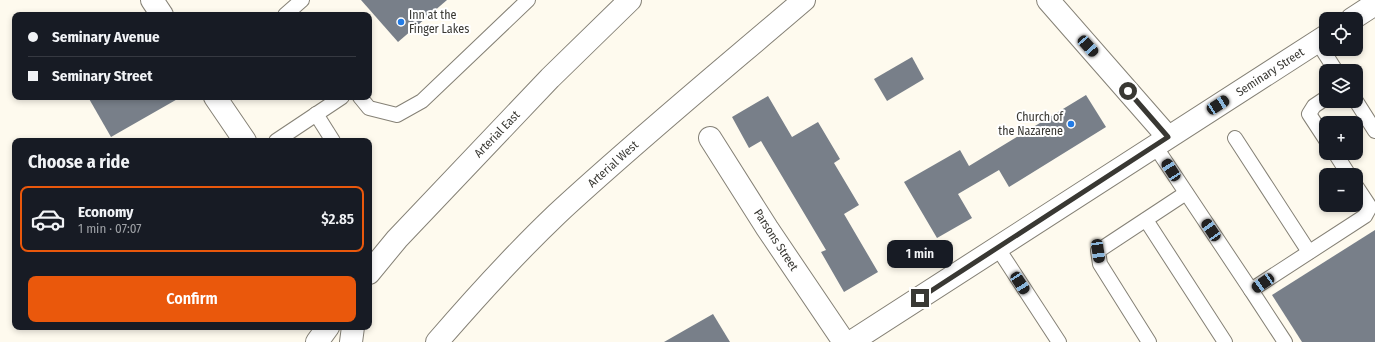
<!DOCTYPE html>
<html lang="en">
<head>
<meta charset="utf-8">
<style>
  :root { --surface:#171b24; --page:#242831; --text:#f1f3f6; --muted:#9ea1a6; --line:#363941; --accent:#ea580c }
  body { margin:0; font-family:"Fira Sans Condensed",sans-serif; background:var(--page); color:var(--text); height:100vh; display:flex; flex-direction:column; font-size:15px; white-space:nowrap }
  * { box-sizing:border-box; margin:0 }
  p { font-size:13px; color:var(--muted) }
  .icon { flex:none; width:22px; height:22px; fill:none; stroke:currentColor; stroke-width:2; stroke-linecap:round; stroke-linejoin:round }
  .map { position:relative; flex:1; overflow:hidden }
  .details { position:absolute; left:12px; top:138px; width:360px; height:192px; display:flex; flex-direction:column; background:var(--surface); border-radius:8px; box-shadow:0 2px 6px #0003 }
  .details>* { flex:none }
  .guide { position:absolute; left:12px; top:12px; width:360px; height:88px; border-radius:8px; box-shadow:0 2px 6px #0003; display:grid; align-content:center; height:88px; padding:0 16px; background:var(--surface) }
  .buttons { position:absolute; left:1319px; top:12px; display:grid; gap:8px }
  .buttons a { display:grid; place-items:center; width:44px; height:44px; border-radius:8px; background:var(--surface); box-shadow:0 2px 6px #0003; font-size:20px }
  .end { position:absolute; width:18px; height:18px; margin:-9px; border:5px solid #393833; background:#fff; box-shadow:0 0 0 2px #fff }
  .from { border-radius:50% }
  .bubble { position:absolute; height:28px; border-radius:8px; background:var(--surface); box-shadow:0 2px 6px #0003; font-size:13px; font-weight:600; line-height:28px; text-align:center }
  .car { position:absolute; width:12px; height:24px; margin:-12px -6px; border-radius:5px; box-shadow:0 0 3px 1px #0007; background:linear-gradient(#222 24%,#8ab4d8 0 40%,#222 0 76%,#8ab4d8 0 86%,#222 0) }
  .guide b { display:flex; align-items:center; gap:14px; height:38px; font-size:15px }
  .guide b+b { border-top:1px solid var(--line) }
  .guide i { width:10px; height:10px; background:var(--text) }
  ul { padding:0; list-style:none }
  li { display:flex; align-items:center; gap:12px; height:66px; margin:0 8px 6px; padding:0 8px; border:2px solid transparent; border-radius:8px }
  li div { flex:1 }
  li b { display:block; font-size:15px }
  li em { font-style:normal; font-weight:600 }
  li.selected { border-color:var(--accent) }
  li>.icon { width:36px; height:36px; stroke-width:1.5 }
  h2 { padding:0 16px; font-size:18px; line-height:48px }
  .primary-button { display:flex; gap:8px; margin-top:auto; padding:8px 16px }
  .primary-button a { flex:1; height:46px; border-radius:8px; background:var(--accent); color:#fff; font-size:16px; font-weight:600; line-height:46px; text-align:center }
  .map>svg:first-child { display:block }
  .building { fill:#787f89 }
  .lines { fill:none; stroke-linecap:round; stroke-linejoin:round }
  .service-casing { stroke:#858176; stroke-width:16 }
  .minor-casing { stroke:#858176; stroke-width:24 }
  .trunk-casing { stroke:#858176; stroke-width:24 }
  .service { stroke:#fff; stroke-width:14 }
  .minor { stroke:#fff; stroke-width:22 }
  .trunk { stroke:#fff; stroke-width:22 }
  .route { stroke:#393833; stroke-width:5 }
  .poi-dot { fill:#227be5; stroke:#fff; stroke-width:1.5 }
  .labels { text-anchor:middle; stroke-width:4; stroke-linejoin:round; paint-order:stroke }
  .poi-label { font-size:12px; fill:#393833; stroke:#fff; text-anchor:start }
  .street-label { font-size:12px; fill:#393833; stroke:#fff }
</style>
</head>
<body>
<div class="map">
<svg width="1375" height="342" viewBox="0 0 1375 342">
  <rect width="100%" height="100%" fill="#fefaee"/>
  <g class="building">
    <polygon points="361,0 447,0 398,42"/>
    <polygon points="912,57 924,79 887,101 874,79"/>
    <polygon points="1086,95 1106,127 1009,187 999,170 958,194 972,218 937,238 904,182 960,150 969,166"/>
    <polygon points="768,96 792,137 818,122 840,159 834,163 859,205 844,214 878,272 844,292 821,252 826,250 761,141 749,148 732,117"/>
    <polygon points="88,97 181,97 111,137"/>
    <polygon points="1375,230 1375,342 1302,342 1272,295"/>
    <polygon points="713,314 730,342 664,342"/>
  </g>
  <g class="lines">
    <g class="service-casing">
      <g id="service">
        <polyline points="285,15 302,0"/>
        <polyline points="1317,41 1336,71"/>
        <polyline points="360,97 369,108 397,115 422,101 528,0"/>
        <polyline points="1326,98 1314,106 1309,114 1326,140"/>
        <polyline points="1356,101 1375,131"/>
        <polyline points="316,114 333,141"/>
        <polyline points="1235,138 1309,252"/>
        <polyline points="276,141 342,97"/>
        <polyline points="1155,146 1251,290 1365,216 1370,207 1356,186"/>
        <polyline points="1335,153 1349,175"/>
        <polyline points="1146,220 1225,342"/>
        <polyline points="997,247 1059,342"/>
        <polyline points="1251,290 1285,342"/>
        <polyline points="1149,342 1100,264 1098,251 1186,193"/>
      </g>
    </g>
    <g class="minor-casing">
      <g id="minor">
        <polyline points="1048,0 1168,137"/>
        <polyline points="1352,19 1375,4"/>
        <polyline points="710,138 767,228 844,342"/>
        <polyline points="851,342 1326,36"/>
      </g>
    </g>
    <g class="trunk-casing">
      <g id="trunk">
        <polyline points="152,0 162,15"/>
        <polyline points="215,97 245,141"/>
        <polyline points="369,273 397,239 550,78 630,0"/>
        <polyline points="317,342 328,327"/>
        <polyline points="351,342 353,327"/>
        <path d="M437 342C475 298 515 254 557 214 637 140 721 71 804 0"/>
      </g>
    </g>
    <use href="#service" class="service"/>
    <use href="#minor" class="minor"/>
    <use href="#trunk" class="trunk"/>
  </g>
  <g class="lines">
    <polyline class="route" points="920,298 1168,137 1128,91"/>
  </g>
  <g class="poi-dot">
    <circle cx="401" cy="22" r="4"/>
    <circle cx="1071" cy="124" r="4"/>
  </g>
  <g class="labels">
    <g class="poi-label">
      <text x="409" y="19">Inn at the<tspan x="409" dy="14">Finger Lakes</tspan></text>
      <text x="1063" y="121" text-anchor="end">Church of<tspan x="1063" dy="14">the Nazarene</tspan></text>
    </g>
    <g class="street-label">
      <text transform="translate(1270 72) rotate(-33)" y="4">Seminary Street</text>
      <text transform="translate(497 134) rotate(-46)" y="4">Arterial East</text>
      <text transform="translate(613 164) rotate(-42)" y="4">Arterial West</text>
      <text transform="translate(776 240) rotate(57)" y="4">Parsons Street</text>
    </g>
  </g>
</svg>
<div class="buttons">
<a><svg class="icon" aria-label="locate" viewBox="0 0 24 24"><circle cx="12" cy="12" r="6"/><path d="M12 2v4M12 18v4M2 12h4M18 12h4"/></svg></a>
<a><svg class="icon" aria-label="layers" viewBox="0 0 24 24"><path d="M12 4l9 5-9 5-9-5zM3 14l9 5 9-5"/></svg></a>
<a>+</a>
<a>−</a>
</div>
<i class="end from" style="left:1128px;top:91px"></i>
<i class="end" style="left:920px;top:298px"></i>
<div class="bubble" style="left:887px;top:240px;width:66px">1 min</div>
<i class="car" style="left:1088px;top:46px;rotate:138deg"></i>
<i class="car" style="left:1218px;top:105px;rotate:57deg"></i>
<i class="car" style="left:1171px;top:170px;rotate:327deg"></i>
<i class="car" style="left:1211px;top:230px;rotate:326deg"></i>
<i class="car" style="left:1098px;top:251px;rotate:172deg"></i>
<i class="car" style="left:1020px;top:283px;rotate:147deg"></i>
<i class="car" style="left:1263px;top:283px;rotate:236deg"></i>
<div class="guide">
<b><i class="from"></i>Seminary Avenue</b>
<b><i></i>Seminary Street</b>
</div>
<section class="details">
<h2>Choose a ride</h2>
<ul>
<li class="selected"><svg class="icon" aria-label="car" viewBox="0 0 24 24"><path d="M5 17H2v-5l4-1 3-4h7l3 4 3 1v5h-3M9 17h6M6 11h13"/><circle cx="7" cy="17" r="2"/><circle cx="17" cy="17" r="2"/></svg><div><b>Economy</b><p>1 min · 07:07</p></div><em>$2.85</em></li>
</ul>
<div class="primary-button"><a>Confirm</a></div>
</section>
</div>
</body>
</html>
